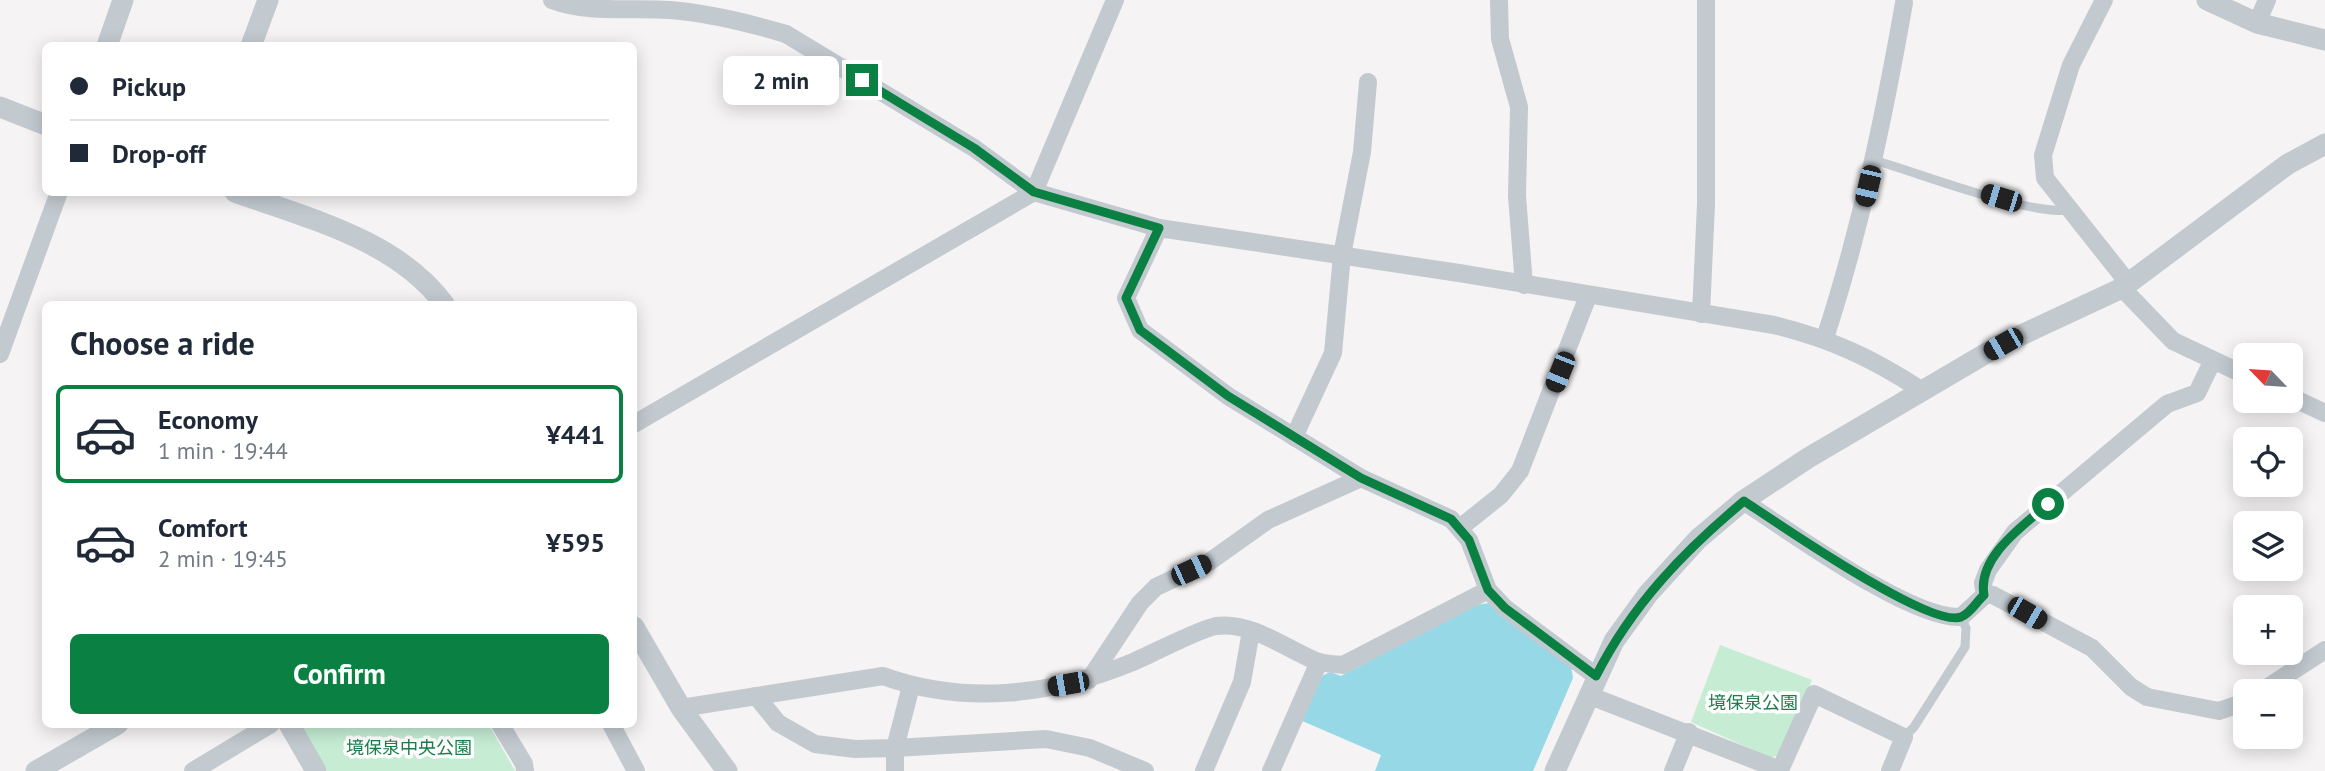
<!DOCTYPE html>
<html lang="en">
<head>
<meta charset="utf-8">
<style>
  :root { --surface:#fff; --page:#f2f2f3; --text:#1f2937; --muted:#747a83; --line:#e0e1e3; --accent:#0b8043 }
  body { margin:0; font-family:"PT Sans","Noto Sans JP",sans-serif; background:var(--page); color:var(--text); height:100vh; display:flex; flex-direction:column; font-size:26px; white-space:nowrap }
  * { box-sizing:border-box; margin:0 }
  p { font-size:23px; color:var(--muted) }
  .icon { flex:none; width:38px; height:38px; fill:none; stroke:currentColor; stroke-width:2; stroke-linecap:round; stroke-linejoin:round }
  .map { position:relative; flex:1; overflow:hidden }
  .side { position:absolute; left:42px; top:301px; width:595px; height:427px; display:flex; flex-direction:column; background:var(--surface); border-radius:10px; box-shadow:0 4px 18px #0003 }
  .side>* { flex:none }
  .guide { position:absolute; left:42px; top:42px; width:595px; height:154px; border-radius:10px; box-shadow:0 4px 18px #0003; display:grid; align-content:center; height:154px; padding:0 28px; background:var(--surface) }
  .needle { width:46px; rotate:295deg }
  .buttons { position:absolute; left:2233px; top:343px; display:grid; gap:14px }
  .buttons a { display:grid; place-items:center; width:70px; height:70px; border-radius:10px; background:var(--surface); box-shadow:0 4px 18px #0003; font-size:35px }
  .end { position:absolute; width:32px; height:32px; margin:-16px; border:9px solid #0b8043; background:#fff; box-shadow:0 0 0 4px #fff }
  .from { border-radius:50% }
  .bubble { position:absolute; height:49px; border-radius:10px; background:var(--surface); box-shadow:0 4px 18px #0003; font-size:23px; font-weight:600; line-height:49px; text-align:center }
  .car { position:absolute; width:21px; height:42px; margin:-21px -10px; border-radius:9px; box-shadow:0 0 5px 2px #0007; background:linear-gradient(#222 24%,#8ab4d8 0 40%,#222 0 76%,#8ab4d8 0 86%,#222 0) }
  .guide b { display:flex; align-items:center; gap:24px; height:66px; font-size:26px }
  .guide b+b { border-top:2px solid var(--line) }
  .guide i { width:18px; height:18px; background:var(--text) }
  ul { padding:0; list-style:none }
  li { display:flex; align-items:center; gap:21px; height:98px; margin:0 14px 10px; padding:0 14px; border:4px solid transparent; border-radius:10px }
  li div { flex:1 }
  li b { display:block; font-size:26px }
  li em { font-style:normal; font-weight:600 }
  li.selected { border-color:var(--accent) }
  li>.icon { width:63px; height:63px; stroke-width:1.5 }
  h2 { padding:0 28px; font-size:32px; line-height:84px }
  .button { display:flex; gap:14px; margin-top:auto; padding:14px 28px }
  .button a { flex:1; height:80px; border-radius:10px; background:var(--accent); color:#fff; font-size:28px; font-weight:600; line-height:80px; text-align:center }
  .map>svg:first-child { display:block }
  .green { fill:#c6edd4 }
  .water { fill:#97d8e7 }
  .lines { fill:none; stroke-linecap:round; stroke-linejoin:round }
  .service { stroke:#c2cad0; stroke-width:9 }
  .minor { stroke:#c2cad0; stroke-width:18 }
  .tertiary { stroke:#c2cad0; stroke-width:21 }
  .route { stroke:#0b8043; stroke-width:9 }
  .labels { text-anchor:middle; stroke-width:7; stroke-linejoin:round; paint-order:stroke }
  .park-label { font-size:18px; fill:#1f7d4c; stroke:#fff }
</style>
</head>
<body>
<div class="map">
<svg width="2325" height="771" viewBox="0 0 2325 771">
  <rect width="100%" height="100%" fill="#f5f3f3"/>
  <g class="green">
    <polygon points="1720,645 1812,680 1780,754 1771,758 1691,722"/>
    <polygon points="304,724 489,725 515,771 327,771 303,729"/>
  </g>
  <polygon class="water" points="1489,603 1501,616 1571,665 1573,678 1533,771 1375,771 1381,755 1300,720 1320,677 1330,672 1341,676 1476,605"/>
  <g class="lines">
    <g class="service">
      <path d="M1874 160C1919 173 2029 216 2071 210"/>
      <polyline points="1904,737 1914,727 1965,647 1966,628 1961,617"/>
    </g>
    <g class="minor">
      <path d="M552 0C589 14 631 7 670 10 709 13 749 23 786 34L974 148 1034 192 1159 228 1459 273 1774 325C1831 339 1872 358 1921 390"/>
      <polyline points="1499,0 1500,39 1519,107 1517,196 1524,285"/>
      <polyline points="2104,0 2071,65 2043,155 2045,178 2129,284"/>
      <polyline points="2257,23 2267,0"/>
      <polyline points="1159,228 1126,298 1140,330 1228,396 1361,478 1451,519 1469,540 1488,590 1505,608 1596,676"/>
      <polyline points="2122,288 2173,341 2245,375"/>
      <polyline points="1701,314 1706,204 1706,0"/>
      <path d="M1825 338C1861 228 1884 116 1904 3"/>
      <polyline points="0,354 59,192"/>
      <polyline points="2291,397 2325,413"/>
      <polyline points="634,424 1034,192 1115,0"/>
      <polyline points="1294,437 1333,353 1342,255 1362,152 1368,82"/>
      <path d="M1743 501C1788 530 1911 620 1961 617L1985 595H1993L2092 648 2131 687 2147 697 2219 711 2245 702"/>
      <polyline points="1461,527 1501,495 1520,471 1588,296"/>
      <polyline points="1985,595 1983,583 1988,570 2015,532 2167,404 2197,393 2213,360"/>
      <polyline points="1089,680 1140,603 1156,587 1209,562 1268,520 1361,478"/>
      <polyline points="2262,691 2325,650"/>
      <polyline points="1588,695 1780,770 1814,694 1904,737 1890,771"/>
      <polyline points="756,696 778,723 815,744 855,749 895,748 1046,739 1090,748 1145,771"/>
      <path d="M681 708 883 676C966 706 1053 695 1133 662 1152 654 1199 629 1216 626 1251 621 1286 649 1316 661 1324 664 1334 664 1343 665L1488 590"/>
      <polyline points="500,724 524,764 525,771"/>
      <polyline points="611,724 636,771"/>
      <polyline points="193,771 271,724"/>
      <polyline points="895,771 895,748 911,686"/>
      <polyline points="1204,771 1242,682 1251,631"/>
      <polyline points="1271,771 1319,662"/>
      <polyline points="1673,771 1689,732"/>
    </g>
    <g class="tertiary">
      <polyline points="2207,0 2257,23 2325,40"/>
      <polyline points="107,46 123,0"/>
      <polyline points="251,46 268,0"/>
      <polyline points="0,107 46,125"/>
      <path d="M235 192C307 218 397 240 444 304"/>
      <polyline points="634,627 681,708 727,771"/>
      <polyline points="289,724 316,771"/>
      <polyline points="36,771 118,724"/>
      <polyline points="1555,771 1614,641 1648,594 1698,539 1743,501 1808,458 2002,344 2122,288 2288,164 2325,144"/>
    </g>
  </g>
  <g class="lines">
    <path class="route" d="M862 80 974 148 1034 192 1159 228 1126 298 1140 330 1228 396 1361 478 1451 519 1469 540 1488 590 1505 608 1596 676C1632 605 1683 552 1744 501 1776 522 1930 629 1961 617 1970 614 1977 601 1984 595 1977 557 2023 526 2048 504"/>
  </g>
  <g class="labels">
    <g class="park-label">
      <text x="1753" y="709">境保泉公園</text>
      <text x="409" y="754">境保泉中央公園</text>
    </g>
  </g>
</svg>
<div class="buttons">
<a><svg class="needle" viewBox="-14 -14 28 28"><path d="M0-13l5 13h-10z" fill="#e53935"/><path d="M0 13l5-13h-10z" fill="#747a83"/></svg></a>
<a><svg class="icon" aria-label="locate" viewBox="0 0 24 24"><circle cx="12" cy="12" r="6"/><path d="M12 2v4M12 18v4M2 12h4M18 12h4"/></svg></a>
<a><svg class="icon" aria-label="layers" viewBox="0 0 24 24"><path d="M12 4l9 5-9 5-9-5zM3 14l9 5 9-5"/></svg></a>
<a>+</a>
<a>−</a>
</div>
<i class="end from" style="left:2048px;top:504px"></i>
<i class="end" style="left:862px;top:80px"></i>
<div class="bubble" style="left:723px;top:56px;width:116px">2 min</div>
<i class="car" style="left:1868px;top:186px;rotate:193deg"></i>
<i class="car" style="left:2001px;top:198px;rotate:287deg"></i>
<i class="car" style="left:2003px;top:344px;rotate:240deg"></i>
<i class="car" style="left:1560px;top:372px;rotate:202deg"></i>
<i class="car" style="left:1191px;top:570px;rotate:65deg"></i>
<i class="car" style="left:2027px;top:613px;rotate:120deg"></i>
<i class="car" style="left:1068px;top:684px;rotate:260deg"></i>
<div class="guide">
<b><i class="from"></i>Pickup</b>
<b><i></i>Drop-off</b>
</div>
<section class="side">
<h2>Choose a ride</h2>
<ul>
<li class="selected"><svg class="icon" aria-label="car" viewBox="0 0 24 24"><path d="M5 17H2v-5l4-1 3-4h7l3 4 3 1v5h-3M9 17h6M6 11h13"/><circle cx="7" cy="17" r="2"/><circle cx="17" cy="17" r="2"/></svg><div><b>Economy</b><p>1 min · 19:44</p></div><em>¥441</em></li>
<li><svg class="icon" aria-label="car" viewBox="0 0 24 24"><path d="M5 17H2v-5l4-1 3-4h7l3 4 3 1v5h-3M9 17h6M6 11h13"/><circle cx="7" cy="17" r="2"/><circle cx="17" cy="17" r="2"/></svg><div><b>Comfort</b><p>2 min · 19:45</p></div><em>¥595</em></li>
</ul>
<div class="button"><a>Confirm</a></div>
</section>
</div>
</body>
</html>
